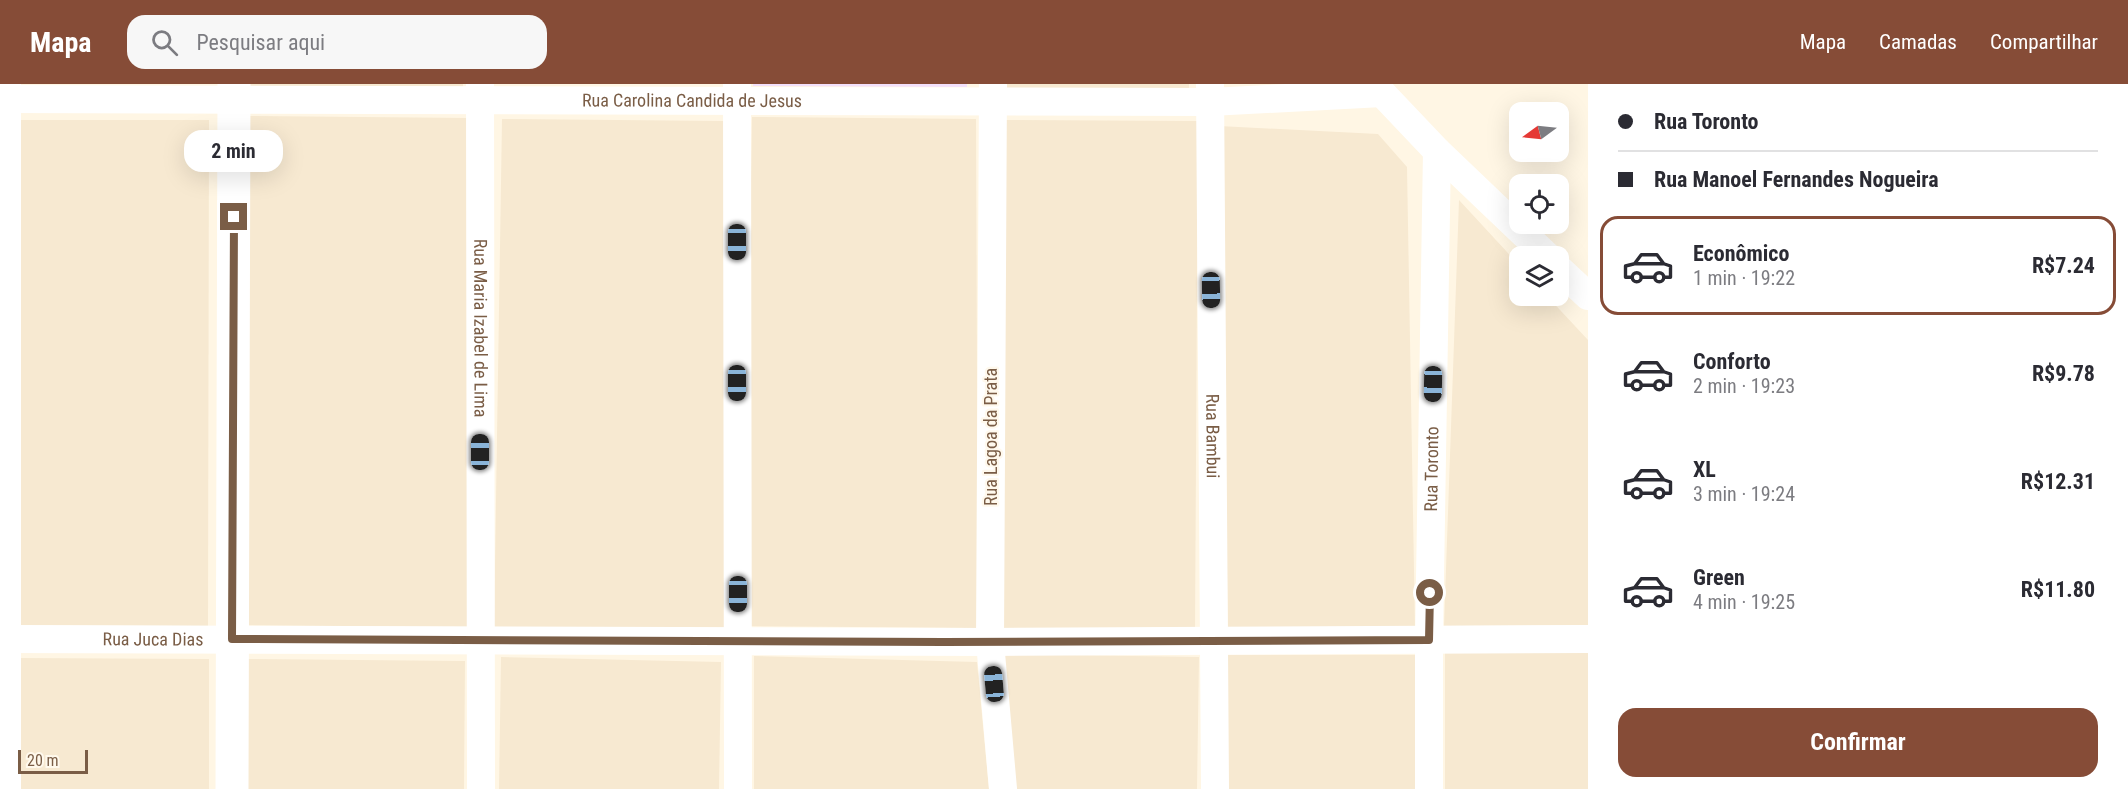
<!DOCTYPE html>
<html lang="pt">
<head>
<meta charset="utf-8">
<style>
  :root { --surface:#fff; --page:#f7f7f7; --text:#2b2b33; --muted:#7c7c81; --line:#e1e1e2; --accent:#864c37 }
  body { margin:0; font-family:"Roboto Condensed",sans-serif; background:var(--page); color:var(--text); height:100vh; display:flex; flex-direction:column; font-size:22px; white-space:nowrap }
  * { box-sizing:border-box; margin:0 }
  p { font-size:20px; color:var(--muted) }
  .icon { flex:none; width:33px; height:33px; fill:none; stroke:currentColor; stroke-width:2; stroke-linecap:round; stroke-linejoin:round }
  .map { position:relative; flex:1; overflow:hidden }
  .sheet { display:flex; flex-direction:column; background:var(--surface); width:540px }
  .sheet>* { flex:none }
  .hud { display:grid; align-content:center; height:132px; padding:0 30px; background:var(--surface) }
  .needle { width:39px; rotate:255deg }
  .fabs { position:absolute; left:1509px; top:18px; display:grid; gap:12px }
  .fabs a { display:grid; place-items:center; width:60px; height:60px; border-radius:12px; background:var(--surface); box-shadow:0 6px 24px #0002; font-size:30px }
  .scale { position:absolute; left:18px; bottom:15px; width:70px; box-sizing:border-box; padding-left:6px; border:3px solid #7a5d46; border-top:0; font-size:16px; line-height:21px; white-space:nowrap; color:#7a5d46; -webkit-text-stroke:4px #fff9ed; paint-order:stroke }
  .end { position:absolute; width:27px; height:27px; margin:-14px; border:8px solid #7a5d46; background:#fff; box-shadow:0 0 0 3px #fff }
  .from { border-radius:50% }
  .bubble { position:absolute; height:42px; border-radius:18px; background:var(--surface); box-shadow:0 6px 24px #0002; font-size:20px; font-weight:700; line-height:42px; text-align:center }
  .car { position:absolute; width:18px; height:36px; margin:-18px -9px; border-radius:8px; box-shadow:0 0 4px 2px #0007; background:linear-gradient(#222 24%,#8ab4d8 0 40%,#222 0 76%,#8ab4d8 0 86%,#222 0) }
  .hud b { display:flex; align-items:center; gap:21px; height:57px; font-size:22px }
  .hud b+b { border-top:2px solid var(--line) }
  .hud i { width:15px; height:15px; background:var(--text) }
  ul { padding:0; list-style:none }
  li { display:flex; align-items:center; gap:18px; height:99px; margin:0 12px 9px; padding:0 18px; border:3px solid transparent; border-radius:18px }
  li div { flex:1 }
  li b { display:block; font-size:22px }
  li em { font-style:normal; font-weight:700 }
  li.on { border-color:var(--accent) }
  li>.icon { width:54px; height:54px; stroke-width:1.5 }
  .action { display:flex; gap:12px; margin-top:auto; padding:12px 30px }
  .action a { flex:1; height:69px; border-radius:18px; background:var(--accent); color:#fff; font-size:24px; font-weight:700; line-height:69px; text-align:center }
  header { display:flex; align-items:center; gap:36px; box-sizing:border-box; height:84px; padding:0 30px; background:var(--accent); color:#fff }
  header strong { font-size:28px }
  nav { display:flex; gap:33px; margin-inline-start:auto; font-size:21px }
  .search { width:420px; height:54px; background:var(--page); display:flex; align-items:center; gap:15px; box-sizing:border-box; padding:0 21px; border-radius:18px; color:var(--muted); font-size:22px }
  main { display:flex; flex:1; min-height:0 }
  .map>svg:first-child { display:block }
  .residential { fill:#f7e9d1 }
  .education { fill:#f3e0fb }
  .lines { fill:none; stroke-linecap:round; stroke-linejoin:round }
  .minor { stroke:#fff; stroke-width:28 }
  .tertiary { stroke:#fff; stroke-width:33 }
  .route { stroke:#7a5d46; stroke-width:8 }
  .labels { text-anchor:middle; stroke-width:4.5; stroke-linejoin:round; paint-order:stroke }
  .street-label { font-size:18px; fill:#7a5d46; stroke:#fff9ed }
</style>
</head>
<body>
<header>
<strong>Mapa</strong>
<div class="search"><svg class="icon" aria-label="search" viewBox="0 0 24 24"><circle cx="10" cy="10" r="6"/><path d="M15 15l6 6"/></svg>Pesquisar aqui</div>
<nav><a>Mapa</a><a>Camadas</a><a>Compartilhar</a></nav>
</header>
<main>
<div class="map">
<svg width="1588" height="705" viewBox="0 0 1588 705">
  <rect width="100%" height="100%" fill="#fff6e4"/>
  <g class="residential">
    <rect x="247" y="0" width="216" height="4"/>
    <polygon points="1003,0 1189,0 1189,6 1003,5"/>
    <polygon points="244,32 469,34 471,543 237,541"/>
    <polygon points="752,33 976,35 978,544 744,542"/>
    <polygon points="502,35 726,37 728,546 494,544"/>
    <polygon points="21,36 209,36 208,542 20,541"/>
    <polygon points="1001,36 1198,37 1195,548 998,546"/>
    <polygon points="1219,42 1378,50 1407,83 1415,544 1228,545"/>
    <polygon points="1459,116 1519,181 1520,212 1547,212 1588,256 1588,541 1444,542"/>
    <rect x="1445" y="567" width="143" height="138"/>
    <polygon points="1000,570 1199,573 1197,705 1013,705"/>
    <rect x="1224" y="571" width="191" height="134"/>
    <polygon points="754,572 977,578 989,705 754,705"/>
    <polygon points="501,573 721,578 719,705 499,705"/>
    <polygon points="18,574 209,575 209,705 18,705"/>
    <polygon points="243,575 465,577 464,705 242,705"/>
  </g>
  <polygon class="education" points="753,0 967,0 967,3 753,2"/>
  <g class="lines">
    <g class="minor">
      <path id="s1" d="M480 0 481 705"/>
      <polyline points="737,0 738,705"/>
      <polyline points="993,0 990,558 1003,705"/>
      <path id="s2" d="M1210 0 1215 705"/>
      <polyline points="1377,0 1382,9 1437,67 1547,172"/>
      <path id="s3" d="M0 15 1210 18 1382 9"/>
      <polyline points="1558,184 1588,212"/>
      <path id="s4" d="M0 555 990 558 1588 555"/>
      <polyline points="7,705 7,0"/>
      <path id="s5" d="M1429 705V556L1437 67"/>
    </g>
    <polyline class="tertiary" points="232,705 234,0"/>
  </g>
  <g class="lines">
    <polyline class="route" points="234,133 232,555 944,558 1429,556 1430,509"/>
  </g>
  <g class="labels">
    <g class="street-label">
      <text dy="6" stroke="none"><textPath href="#s3" startOffset="692">Rua Carolina Candida de Jesus</textPath></text>
      <text dy="6" stroke="none"><textPath href="#s1" startOffset="244">Rua Maria Izabel de Lima</textPath></text>
      <text dy="6" stroke="none"><textPath href="#s2" startOffset="352">Rua Bambui</textPath></text>
      <text transform="translate(991 353) rotate(-90)" y="6">Rua Lagoa da Prata</text>
      <text dy="6" stroke="none"><textPath href="#s5" startOffset="320">Rua Toronto</textPath></text>
      <text dy="6" stroke="none"><textPath href="#s4" startOffset="153">Rua Juca Dias</textPath></text>
    </g>
  </g>
</svg>
<div class="fabs">
<a><svg class="needle" viewBox="-14 -14 28 28"><path d="M0-13l5 13h-10z" fill="#e53935"/><path d="M0 13l5-13h-10z" fill="#7c7c81"/></svg></a>
<a><svg class="icon" aria-label="locate" viewBox="0 0 24 24"><circle cx="12" cy="12" r="6"/><path d="M12 2v4M12 18v4M2 12h4M18 12h4"/></svg></a>
<a><svg class="icon" aria-label="layers" viewBox="0 0 24 24"><path d="M12 4l9 5-9 5-9-5zM3 14l9 5 9-5"/></svg></a>
</div>
<div class="scale">20 m</div>
<i class="end from" style="left:1430px;top:509px"></i>
<i class="end" style="left:234px;top:133px"></i>
<div class="bubble" style="left:184px;top:46px;width:99px">2 min</div>
<i class="car" style="left:737px;top:158px;rotate:180deg"></i>
<i class="car" style="left:1211px;top:206px;rotate:179deg"></i>
<i class="car" style="left:737px;top:299px;rotate:180deg"></i>
<i class="car" style="left:1433px;top:300px;rotate:181deg"></i>
<i class="car" style="left:480px;top:368px;rotate:0deg"></i>
<i class="car" style="left:738px;top:510px;rotate:180deg"></i>
<i class="car" style="left:994px;top:600px;rotate:355deg"></i>
</div>
<section class="sheet">
<div class="hud">
<b><i class="from"></i>Rua Toronto</b>
<b><i></i>Rua Manoel Fernandes Nogueira</b>
</div>
<ul>
<li class="on"><svg class="icon" aria-label="car" viewBox="0 0 24 24"><path d="M5 17H2v-5l4-1 3-4h7l3 4 3 1v5h-3M9 17h6M6 11h13"/><circle cx="7" cy="17" r="2"/><circle cx="17" cy="17" r="2"/></svg><div><b>Econômico</b><p>1 min · 19:22</p></div><em>R$7.24</em></li>
<li><svg class="icon" aria-label="car" viewBox="0 0 24 24"><path d="M5 17H2v-5l4-1 3-4h7l3 4 3 1v5h-3M9 17h6M6 11h13"/><circle cx="7" cy="17" r="2"/><circle cx="17" cy="17" r="2"/></svg><div><b>Conforto</b><p>2 min · 19:23</p></div><em>R$9.78</em></li>
<li><svg class="icon" aria-label="car" viewBox="0 0 24 24"><path d="M5 17H2v-5l4-1 3-4h7l3 4 3 1v5h-3M9 17h6M6 11h13"/><circle cx="7" cy="17" r="2"/><circle cx="17" cy="17" r="2"/></svg><div><b>XL</b><p>3 min · 19:24</p></div><em>R$12.31</em></li>
<li><svg class="icon" aria-label="car" viewBox="0 0 24 24"><path d="M5 17H2v-5l4-1 3-4h7l3 4 3 1v5h-3M9 17h6M6 11h13"/><circle cx="7" cy="17" r="2"/><circle cx="17" cy="17" r="2"/></svg><div><b>Green</b><p>4 min · 19:25</p></div><em>R$11.80</em></li>
</ul>
<div class="action"><a>Confirmar</a></div>
</section>
</main>
</body>
</html>
